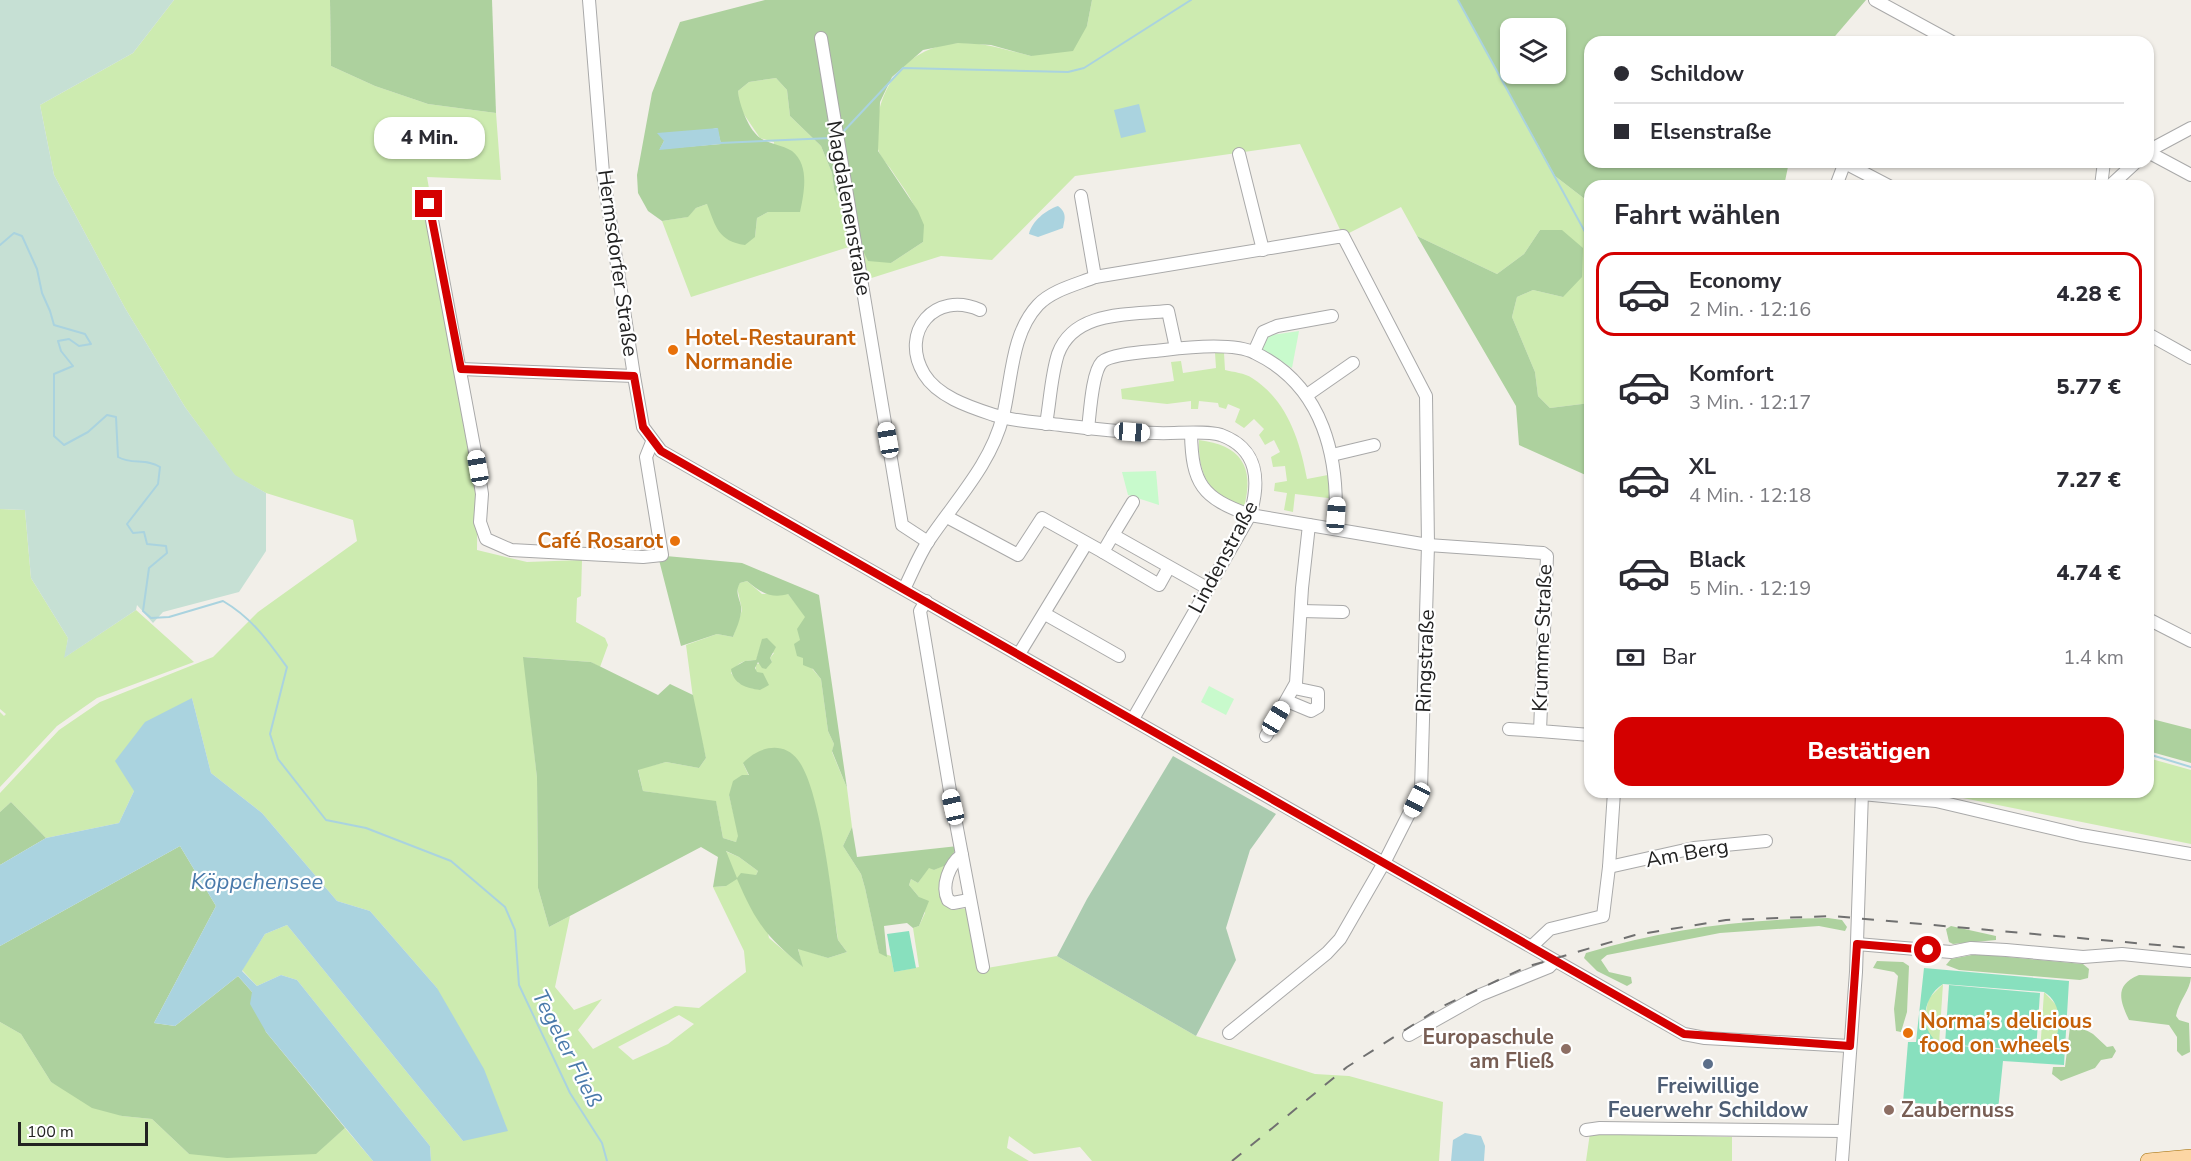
<!DOCTYPE html>
<html lang="de">
<head>
<meta charset="utf-8">
<style>
  :root { --surface:#fff; --page:#f7f7f7; --text:#2b2b33; --muted:#7c7c81; --line:#e1e1e2; --accent:#d40000 }
  body { margin:0; font-family:"Nunito Sans",sans-serif; background:var(--page); color:var(--text); height:100vh; display:flex; flex-direction:column; font-size:22px; white-space:nowrap }
  * { box-sizing:border-box; margin:0 }
  p { font-size:20px; color:var(--muted) }
  .icon { flex:none; width:33px; height:33px; fill:none; stroke:currentColor; stroke-width:2; stroke-linecap:round; stroke-linejoin:round }
  .map { position:relative; flex:1; overflow:hidden }
  .details { position:absolute; left:1584px; top:180px; width:570px; height:618px; display:flex; flex-direction:column; background:var(--surface); border-radius:18px; box-shadow:0 2px 4px #0004 }
  .details>* { flex:none }
  .banner { position:absolute; left:1584px; top:36px; width:570px; height:132px; border-radius:18px; box-shadow:0 2px 4px #0004; display:grid; align-content:center; height:132px; padding:0 30px; background:var(--surface) }
  .buttons { position:absolute; left:1500px; top:18px; display:grid; gap:12px }
  .buttons a { display:grid; place-items:center; width:66px; height:66px; border-radius:12px; background:var(--surface); box-shadow:0 2px 4px #0004; font-size:30px }
  .scale { position:absolute; left:18px; bottom:15px; width:130px; box-sizing:border-box; padding-left:6px; border:3px solid #222; border-top:0; font-size:16px; line-height:21px; white-space:nowrap; color:#222; -webkit-text-stroke:4px #fff; paint-order:stroke }
  .end { position:absolute; width:27px; height:27px; margin:-14px; border:8px solid #d40000; background:#fff; box-shadow:0 0 0 3px #fff }
  .from { border-radius:50% }
  .bubble { position:absolute; height:42px; border-radius:18px; background:var(--surface); box-shadow:0 2px 4px #0004; font-size:20px; font-weight:800; line-height:42px; text-align:center }
  .car { position:absolute; width:18px; height:36px; margin:-18px -9px; border-radius:8px; box-shadow:0 0 4px 2px #0007; background:linear-gradient(#fff 24%,#345 0 40%,#fff 0 76%,#345 0 86%,#fff 0) }
  .banner b { display:flex; align-items:center; gap:21px; height:57px; font-size:22px }
  .banner b+b { border-top:2px solid var(--line) }
  .banner i { width:15px; height:15px; background:var(--text) }
  ul { padding:0; list-style:none }
  li { display:flex; align-items:center; gap:18px; height:84px; margin:0 12px 9px; padding:0 18px; border:3px solid transparent; border-radius:18px }
  li div { flex:1 }
  li b { display:block; font-size:22px }
  li em { font-style:normal; font-weight:800 }
  li.on { border-color:var(--accent) }
  li>.icon { width:54px; height:54px; stroke-width:1.5 }
  h2 { padding:0 30px; font-size:27px; line-height:72px }
  .pay { display:flex; align-items:center; gap:15px; height:66px; padding:0 30px; font-size:22px }
  .pay p { margin-inline-start:auto }
  .button { display:flex; gap:12px; margin-top:auto; padding:12px 30px }
  .button a { flex:1; height:69px; border-radius:18px; background:var(--accent); color:#fff; font-size:24px; font-weight:800; line-height:69px; text-align:center }
  .map>svg:first-child { display:block }
  .grass { fill:#cdebb0; fill-rule:evenodd }
  .forest { fill:#add19e; fill-rule:evenodd }
  .wetland { fill:#c6e0d4 }
  .cemetery { fill:#aacbaf }
  .park { fill:#c8facc }
  .pitch { fill:#88e0be; fill-rule:evenodd }
  .water { fill:#aad3df }
  .lines { fill:none; stroke-linecap:round; stroke-linejoin:round }
  .stream { stroke:#aad3df; stroke-width:2 }
  .minor-casing { stroke:#a9a9a9; stroke-width:14 }
  .major-casing { stroke:#a06b00; stroke-width:16 }
  .minor { stroke:#fff; stroke-width:12 }
  .major { stroke:#fcd6a4; stroke-width:15 }
  .rail { stroke:#707070; stroke-width:2; stroke-dasharray:12 12; stroke-linecap:butt }
  .route { stroke:#d40000; stroke-width:8 }
  .food-dot { fill:#e8710a; stroke:#fff; stroke-width:2 }
  .education-dot { fill:#8d6e63; stroke:#fff; stroke-width:2 }
  .service-dot { fill:#5c6f8a; stroke:#fff; stroke-width:2 }
  .labels { text-anchor:middle; stroke-width:4.5; stroke-linejoin:round; paint-order:stroke }
  .street-label { font-size:21px; fill:#222; stroke:#fff }
  .food-label { font-size:21px; font-weight:bold; fill:#c56008; stroke:#fff; text-anchor:start }
  .education-label { font-size:21px; font-weight:bold; fill:#785e54; stroke:#fff; text-anchor:end }
  .service-label { font-size:21px; font-weight:bold; fill:#4e5e75; stroke:#fff }
  .water-label { font-size:22px; font-style:italic; fill:#4a7aab; stroke:#fff }
</style>
</head>
<body>
<div class="map">
<svg width="2191" height="1161" viewBox="0 0 2191 1161">
  <rect width="100%" height="100%" fill="#f2efe9"/>
  <g class="grass">
    <path d="M174 0H330L331 66 375 86 428 104 496 113 501 180 427 177 478 468 477 550 527 562 582 560 581 596 577 598 576 622 605 638 608 645 600 667 591 662 524 657 537 778 538 888 549 927 570 916 555 987 574 1010 602 999 578 1030 593 1049 675 1006 699 1008 746 972 744 951 713 887 726 886 725 851 739 857 758 871 756 875 769 938 802 966 798 948 828 958 847 952 838 940 823 840 743 763 749 776 729 795 739 836 736 842 723 838 716 802 643 791 638 769 666 762 699 768 706 758 695 713 686 645 717 634 733 637 742 610 737 587 740 583 747 581 762 594H788L806 617 800 641 803 658 821 679 828 731 834 744 832 752 847 788 852 827 843 846 861 874 865 888 879 952 891 956 894 972 919 967 913 928 919 926 925 913 919 897 909 885 911 879 918 883 929 867 934 870C946 865 950 858 958 849 950 865 940 894 952 910L968 908 981 969 1057 956 1196 1036 1315 1074 1349 1076 1443 1102 1439 1161H1092L1080 1147 1034 1154 1009 1136 1007 1148 1029 1161H431L430 1146 297 980 281 975 257 986 242 970 265 934 287 925 463 1141 437 988 370 911 337 901 262 813 211 773 192 698 134 791 119 823 46 838 11 802 0 812V793L59 730 100 702 213 657 258 612 357 541 353 520 266 493 235 476 185 407 125 308 54 175 40 105 133 53ZM760 648 774 653 770 658 772 662 756 664 755 689 739 683 731 673C738 663 744 659 756 661ZM679 1015 694 1024 668 1044 633 1060 618 1047Z"/>
    <path d="M1092 0H1458L1555 176 1590 203V403L1550 408 1538 396 1535 372 1512 317 1517 297 1533 290 1563 297 1540 230 1524 254 1497 274 1417 236 1401 207 1343 236 1300 144 1075 176 992 260 941 256 862 281 855 245 691 297 662 221 687 217 696 208 707 204 755 237 757 218 768 212 774 142 760 138 739 107 738 91 749 82 776 78 787 90 790 116 821 146 832 173 834 189 891 263 923 242C924 213 906 192 890 168 886 163 879 155 878 149 870 95 903 46 959 43 984 42 1007 50 1031 56L1087 26Z"/>
    <path d="M1215 353H1224L1225 370C1233 372 1245 373 1252 378 1287 400 1300 441 1307 479L1333 474 1336 499 1295 494 1293 512 1284 510 1287 493 1274 491 1275 483 1287 481 1285 466 1273 467 1271 457 1280 452 1274 440 1265 445 1259 435 1264 429 1254 419 1244 428 1235 422 1240 409 1228 404 1226 409 1219 407 1218 403 1199 401 1198 409H1191V401L1167 404 1122 399 1121 389 1174 381 1171 362 1181 361 1183 373 1216 368Z"/>
    <path d="M1199 440C1240 445 1255 466 1244 507 1209 497 1198 474 1199 440Z"/>
    <polygon points="0,509 25,510 31,578 68,638 65,657 136,610 194,662 97,698 57,726 0,787 0,712 4,716 6,714 0,709"/>
    <polygon points="2148,758 2191,770 2191,844 1933,792 2148,792"/>
    <path d="M1943 984 1939 1044C1923 1034 1924 1015 1929 998Z"/>
    <path d="M2044 992 2058 1007C2062 1025 2058 1046 2040 1053Z"/>
    <polygon points="0,1022 21,1034 51,1082 122,1116 152,1119 189,1154 315,1154 345,1128 373,1161 0,1161"/>
    <polygon points="1590,1133 1732,1137 1732,1161 1586,1161"/>
  </g>
  <g class="forest">
    <polygon points="330,0 492,0 496,113 428,104 375,86 331,66"/>
    <path d="M765 0H1092L1087 26 1073 51 1031 56 991 45 958 43 923 50 892 77 880 102 878 151 918 211 924 225 923 242 891 263 868 261 844 212 834 189 832 173 821 146 790 116 787 90 776 78 749 82 738 91C739 104 749 132 762 139 771 144 782 145 792 151 810 165 804 193 800 212H768L757 218 755 237 745 245C718 241 716 227 707 204L696 208 688 217 662 221 648 211 638 193 637 175 652 93 680 22ZM717 128 721 144 660 149 664 141Z"/>
    <path d="M1458 0H1866L1830 42H1590V162H1789L1784 186H1590V203L1555 176ZM1510 28H1556V74H1510Z"/>
    <polygon points="1540,230 1562,230 1583,248 1582,277 1563,297 1533,290 1517,297 1512,317 1535,372 1538,396 1550,408 1590,403 1590,477 1519,445 1516,406 1417,236 1497,274 1524,254"/>
    <path d="M666 556 742 563 819 595 847 788 832 751 834 744 828 731 821 679 813 669 803 665V658L797 656 794 644 800 640 797 629 805 617 788 594C771 599 760 592 747 581L740 583C733 594 743 602 741 612 740 621 736 629 733 637L717 634 681 646 659 560Z"/>
    <path d="M767 638 776 647 770 658 772 662 766 669 762 668 758 662 755 668 757 672 763 673 769 685 760 690C746 688 733 684 731 669L745 661 756 660 762 639Z"/>
    <path d="M523 657 591 662 658 695 670 684 693 695 706 758 699 768 666 762 638 770 643 791 716 801 723 838 736 842 738 836 729 795 733 781 742 775H749L743 763C758 747 783 740 798 760 821 790 832 899 838 940L847 952 828 958 798 949 803 967C766 936 756 923 737 879L726 886 713 887 718 857 701 847 549 927 538 888 537 778ZM726 851 739 857 758 871 756 875 741 873 737 878Z"/>
    <polygon points="2148,718 2191,729 2191,763 2148,751"/>
    <polygon points="11,802 46,838 0,865 0,812"/>
    <polygon points="852,827 857,857 958,846 946,865 934,870 929,868 918,883 911,879 909,885 919,897 929,901 919,926 913,928 907,923 884,926 887,957 879,953 865,888 861,874 843,846"/>
    <polygon points="180,846 216,906 154,1023 175,1026 238,976 252,992 266,1032 345,1128 316,1154 227,1158 189,1154 152,1119 122,1116 92,1108 51,1082 21,1034 0,1022 0,946"/>
    <path d="M1828 918 1842 920 1847 927 1845 931 1819 926 1720 933 1607 955 1601 960 1609 972 1631 977 1632 983 1627 986 1597 971 1584 958 1586 953C1665 929 1745 919 1828 918Z"/>
    <polygon points="1951,926 1996,936 1996,940 1953,944 1949,942 1946,929"/>
    <polygon points="1977,954 2083,964 2089,969 2088,978 2080,980 1959,970 1946,965 1951,959"/>
    <polygon points="1877,961 1903,962 1909,966 1907,1012 1901,1032 1896,1031 1894,1009 1898,976 1894,972 1873,968"/>
    <path d="M2139 975 2191 977C2190 991 2179 1000 2176 1016L2179 1020 2189 1023 2190 1052 2182 1056 2177 1051V1037L2169 1025 2129 1020C2120 1001 2114 985 2139 975Z"/>
    <polygon points="2077,1025 2093,1034 2107,1047 2113,1046 2116,1051 2112,1058 2101,1060 2095,1068 2061,1081 2052,1074 2053,1067 2065,1067 2070,1027"/>
  </g>
  <polygon class="wetland" points="0,0 174,0 133,53 40,105 54,175 125,308 185,407 235,475 266,493 266,551 239,592 163,612 153,623 137,605 136,610 64,658 68,638 31,578 25,510 0,509"/>
  <polygon class="cemetery" points="1173,756 1276,814 1250,850 1226,928 1236,960 1196,1036 1057,956 1087,899"/>
  <g class="park">
    <polygon points="1299,331 1292,368 1262,350 1265,336"/>
    <polygon points="1156,471 1159,505 1128,495 1122,472"/>
    <polygon points="1209,686 1234,699 1226,715 1201,702"/>
  </g>
  <g class="pitch">
    <polygon points="909,931 916,968 894,972 887,934"/>
    <path d="M1924 968 2069 981 2064 1065 2003 1061 1998 1110 1903 1102 1908 1042H1916ZM1943 984 2044 992C2066 1005 2064 1045 2038 1053L1940 1044C1918 1030 1922 997 1943 984Z"/>
    <polygon points="1949,985 2040,993 2036,1051 1945,1044"/>
  </g>
  <g class="water">
    <polygon points="1139,104 1146,132 1121,138 1114,110"/>
    <polygon points="718,128 721,144 659,150 664,141 657,133"/>
    <path d="M1058 206C1067 213 1065 218 1063 228L1038 237 1029 234C1032 221 1046 210 1058 206Z"/>
    <polygon points="192,698 211,773 262,813 337,901 370,911 437,988 484,1069 508,1131 463,1141 287,925 265,934 242,971 257,986 281,975 297,980 430,1146 431,1161 373,1161 266,1032 250,1004 252,992 238,976 175,1026 154,1023 216,906 180,846 0,946 0,865 46,838 119,823 134,791 115,761 145,722"/>
    <polygon points="1465,1133 1481,1136 1485,1146 1484,1161 1451,1161 1453,1140"/>
  </g>
  <g class="lines">
    <g class="stream">
      <polyline points="1458,0 1590,241"/>
      <polyline points="842,133 903,68 1068,72 1084,68 1191,0"/>
      <polyline points="720,143 831,138"/>
      <path d="M0 245 14 233 22 236 37 269 42 293 50 311 54 325 85 334 91 344 79 346 69 339 58 341 61 351 73 366 54 374V436L64 445 88 432 107 415 116 417 118 457C132 465 146 458 160 467L158 484 127 524 133 533 144 532 147 544 166 546 167 553 149 568 143 611 151 618 169 617 223 601C252 618 268 641 287 667L270 734 278 759 326 820 366 828 451 861 505 907 515 930 519 985 570 1093 602 1143 607 1161"/>
      <polyline points="2148,754 2191,767"/>
    </g>
    <g class="minor-casing">
      <g id="minor">
        <polyline points="589,0 603,173 634,376 643,427 661,451 1684,1034 1705,1038 1850,1046"/>
        <polyline points="1875,0 1952,42"/>
        <polyline points="821,38 902,525 928,542"/>
        <polyline points="2148,151 2191,128"/>
        <polyline points="2148,152 2191,175"/>
        <polyline points="1239,154 1263,250"/>
        <polyline points="1845,163 1889,186"/>
        <polyline points="1836,186 1845,162"/>
        <polyline points="2101,186 2104,162"/>
        <polyline points="2110,186 2136,162"/>
        <polyline points="1081,196 1095,277"/>
        <polyline points="429,204 478,468 482,494 480,522 486,539 511,550 643,557 662,555 646,457 652,442"/>
        <path d="M980 310C935 290 899 332 924 374 938 397 970 407 994 415 1012 421 1033 422 1052 424 1087 428 1122 433 1157 433 1174 434 1206 430 1221 435 1259 449 1260 482 1250 515L1133 719"/>
        <polyline points="2148,334 2191,358"/>
        <polyline points="1254,352 1263,332 1277,326 1332,316"/>
        <polyline points="461,369 634,376"/>
        <polyline points="1307,395 1353,363"/>
        <path d="M1046 424C1050 402 1051 376 1058 354 1074 310 1130 315 1168 311L1176 348"/>
        <path d="M1088 429C1090 413 1092 372 1102 362 1112 353 1150 352 1164 350 1188 347 1234 342 1255 353 1324 386 1340 459 1335 529"/>
        <path d="M1191 433C1192 484 1202 498 1250 515L1428 545 1543 553 1547 556 1540 731 1590 735"/>
        <polyline points="1332,455 1374,445"/>
        <polyline points="947,517 1018,555 1042,518 1103,552"/>
        <polyline points="1113,535 1133,502"/>
        <polyline points="1169,567 1159,585 1103,552 1113,535 1207,588"/>
        <path d="M904 589C912 573 919 555 929 540 956 500 991 464 1003 416 1012 379 1011 334 1038 305 1052 290 1078 284 1095 277L1343 236 1426 396 1428 545 1421 790 1385 861 1340 939 1327 953 1229 1033"/>
        <polyline points="926,601 920,611 950,791 983,967"/>
        <polyline points="1301,611 1343,612"/>
        <polyline points="1045,614 1119,656"/>
        <polyline points="2148,619 2191,641"/>
        <polyline points="1019,654 1086,544"/>
        <polyline points="1287,701 1311,711 1318,707 1318,693 1294,688"/>
        <polyline points="1509,729 1540,731"/>
        <polyline points="1266,736 1296,683 1302,588 1309,525"/>
        <polyline points="1862,794 1936,801 2081,835 2191,854"/>
        <path d="M962 855C949 864 941 886 948 900L953 903 969 900"/>
        <polyline points="1609,867 1694,848 1766,841"/>
        <polyline points="1857,944 1951,952 1971,948 2006,950 2083,957 2122,954 2191,961"/>
        <polyline points="1532,946 1550,929 1603,916 1609,867 1614,792"/>
        <polyline points="1409,1035 1480,995 1549,967 1555,961"/>
        <polyline points="1586,1130 1600,1128 1842,1131"/>
        <polyline points="1842,1161 1856,972 1862,792"/>
      </g>
    </g>
    <g class="major-casing">
      <polyline id="major" points="2148,1161 2191,1157"/>
    </g>
    <use href="#minor" class="minor"/>
    <use href="#major" class="major"/>
    <polyline class="rail" points="1232,1161 1347,1067 1441,1007 1526,967 1635,935 1726,920 1832,916 2191,948"/>
  </g>
  <g class="lines">
    <polyline class="route" points="429,204 461,369 634,376 643,427 661,451 1684,1034 1850,1046 1857,944 1928,950"/>
  </g>
  <g class="food-dot">
    <circle cx="673" cy="350" r="6"/>
    <circle cx="675" cy="541" r="6"/>
    <circle cx="1908" cy="1033" r="6"/>
  </g>
  <g class="education-dot">
    <circle cx="1566" cy="1049" r="6"/>
    <circle cx="1889" cy="1110" r="6"/>
  </g>
  <circle class="service-dot" cx="1708" cy="1064" r="6"/>
  <g class="labels">
    <g class="street-label">
      <text transform="translate(849 208) rotate(80)" y="7">Magdalenenstraße</text>
      <text transform="translate(618 263) rotate(82)" y="7">Hermsdorfer Straße</text>
      <text transform="translate(1223 557) rotate(-62)" y="7">Lindenstraße</text>
      <text transform="translate(1542 638) rotate(-88)" y="7">Krumme Straße</text>
      <text transform="translate(1425 661) rotate(-88)" y="7">Ringstraße</text>
      <text transform="translate(1687 853) rotate(-10)" y="7">Am Berg</text>
    </g>
    <g class="food-label">
      <text x="685" y="345">Hotel-Restaurant<tspan x="685" dy="24">Normandie</tspan></text>
      <text x="663" y="548" text-anchor="end">Café Rosarot</text>
      <text x="1920" y="1028">Norma’s delicious<tspan x="1920" dy="24">food on wheels</tspan></text>
    </g>
    <g class="education-label">
      <text x="1554" y="1044">Europaschule<tspan x="1554" dy="24">am Fließ</tspan></text>
      <text x="1901" y="1117" text-anchor="start">Zaubernuss</text>
    </g>
    <g class="service-label">
      <text x="1708" y="1093">Freiwillige<tspan x="1708" dy="24">Feuerwehr Schildow</tspan></text>
    </g>
    <g class="water-label">
      <text x="257" y="889">Köppchensee</text>
      <text transform="translate(568 1048) rotate(63)" y="8">Tegeler Fließ</text>
    </g>
  </g>
</svg>
<div class="buttons">
<a><svg class="icon" aria-label="layers" viewBox="0 0 24 24"><path d="M12 4l9 5-9 5-9-5zM3 14l9 5 9-5"/></svg></a>
</div>
<div class="scale">100 m</div>
<i class="end from" style="left:1928px;top:950px"></i>
<i class="end" style="left:429px;top:204px"></i>
<div class="bubble" style="left:374px;top:117px;width:111px">4 Min.</div>
<i class="car" style="left:1132px;top:432px;rotate:94deg"></i>
<i class="car" style="left:888px;top:440px;rotate:350deg"></i>
<i class="car" style="left:478px;top:468px;rotate:350deg"></i>
<i class="car" style="left:1336px;top:515px;rotate:4deg"></i>
<i class="car" style="left:1276px;top:718px;rotate:31deg"></i>
<i class="car" style="left:1417px;top:800px;rotate:207deg"></i>
<i class="car" style="left:953px;top:807px;rotate:347deg"></i>
<div class="banner">
<b><i class="from"></i>Schildow</b>
<b><i></i>Elsenstraße</b>
</div>
<section class="details">
<h2>Fahrt wählen</h2>
<ul>
<li class="on"><svg class="icon" aria-label="car" viewBox="0 0 24 24"><path d="M5 17H2v-5l4-1 3-4h7l3 4 3 1v5h-3M9 17h6M6 11h13"/><circle cx="7" cy="17" r="2"/><circle cx="17" cy="17" r="2"/></svg><div><b>Economy</b><p>2 Min. · 12:16</p></div><em>4.28 €</em></li>
<li><svg class="icon" aria-label="car" viewBox="0 0 24 24"><path d="M5 17H2v-5l4-1 3-4h7l3 4 3 1v5h-3M9 17h6M6 11h13"/><circle cx="7" cy="17" r="2"/><circle cx="17" cy="17" r="2"/></svg><div><b>Komfort</b><p>3 Min. · 12:17</p></div><em>5.77 €</em></li>
<li><svg class="icon" aria-label="car" viewBox="0 0 24 24"><path d="M5 17H2v-5l4-1 3-4h7l3 4 3 1v5h-3M9 17h6M6 11h13"/><circle cx="7" cy="17" r="2"/><circle cx="17" cy="17" r="2"/></svg><div><b>XL</b><p>4 Min. · 12:18</p></div><em>7.27 €</em></li>
<li><svg class="icon" aria-label="car" viewBox="0 0 24 24"><path d="M5 17H2v-5l4-1 3-4h7l3 4 3 1v5h-3M9 17h6M6 11h13"/><circle cx="7" cy="17" r="2"/><circle cx="17" cy="17" r="2"/></svg><div><b>Black</b><p>5 Min. · 12:19</p></div><em>4.74 €</em></li>
</ul>
<div class="pay"><svg class="icon" aria-label="cash" viewBox="0 0 24 24"><path d="M3 7h18v10H3z"/><circle cx="12" cy="12" r="2"/></svg>Bar<p>1.4 km</p></div>
<div class="button"><a>Bestätigen</a></div>
</section>
</div>
</body>
</html>
